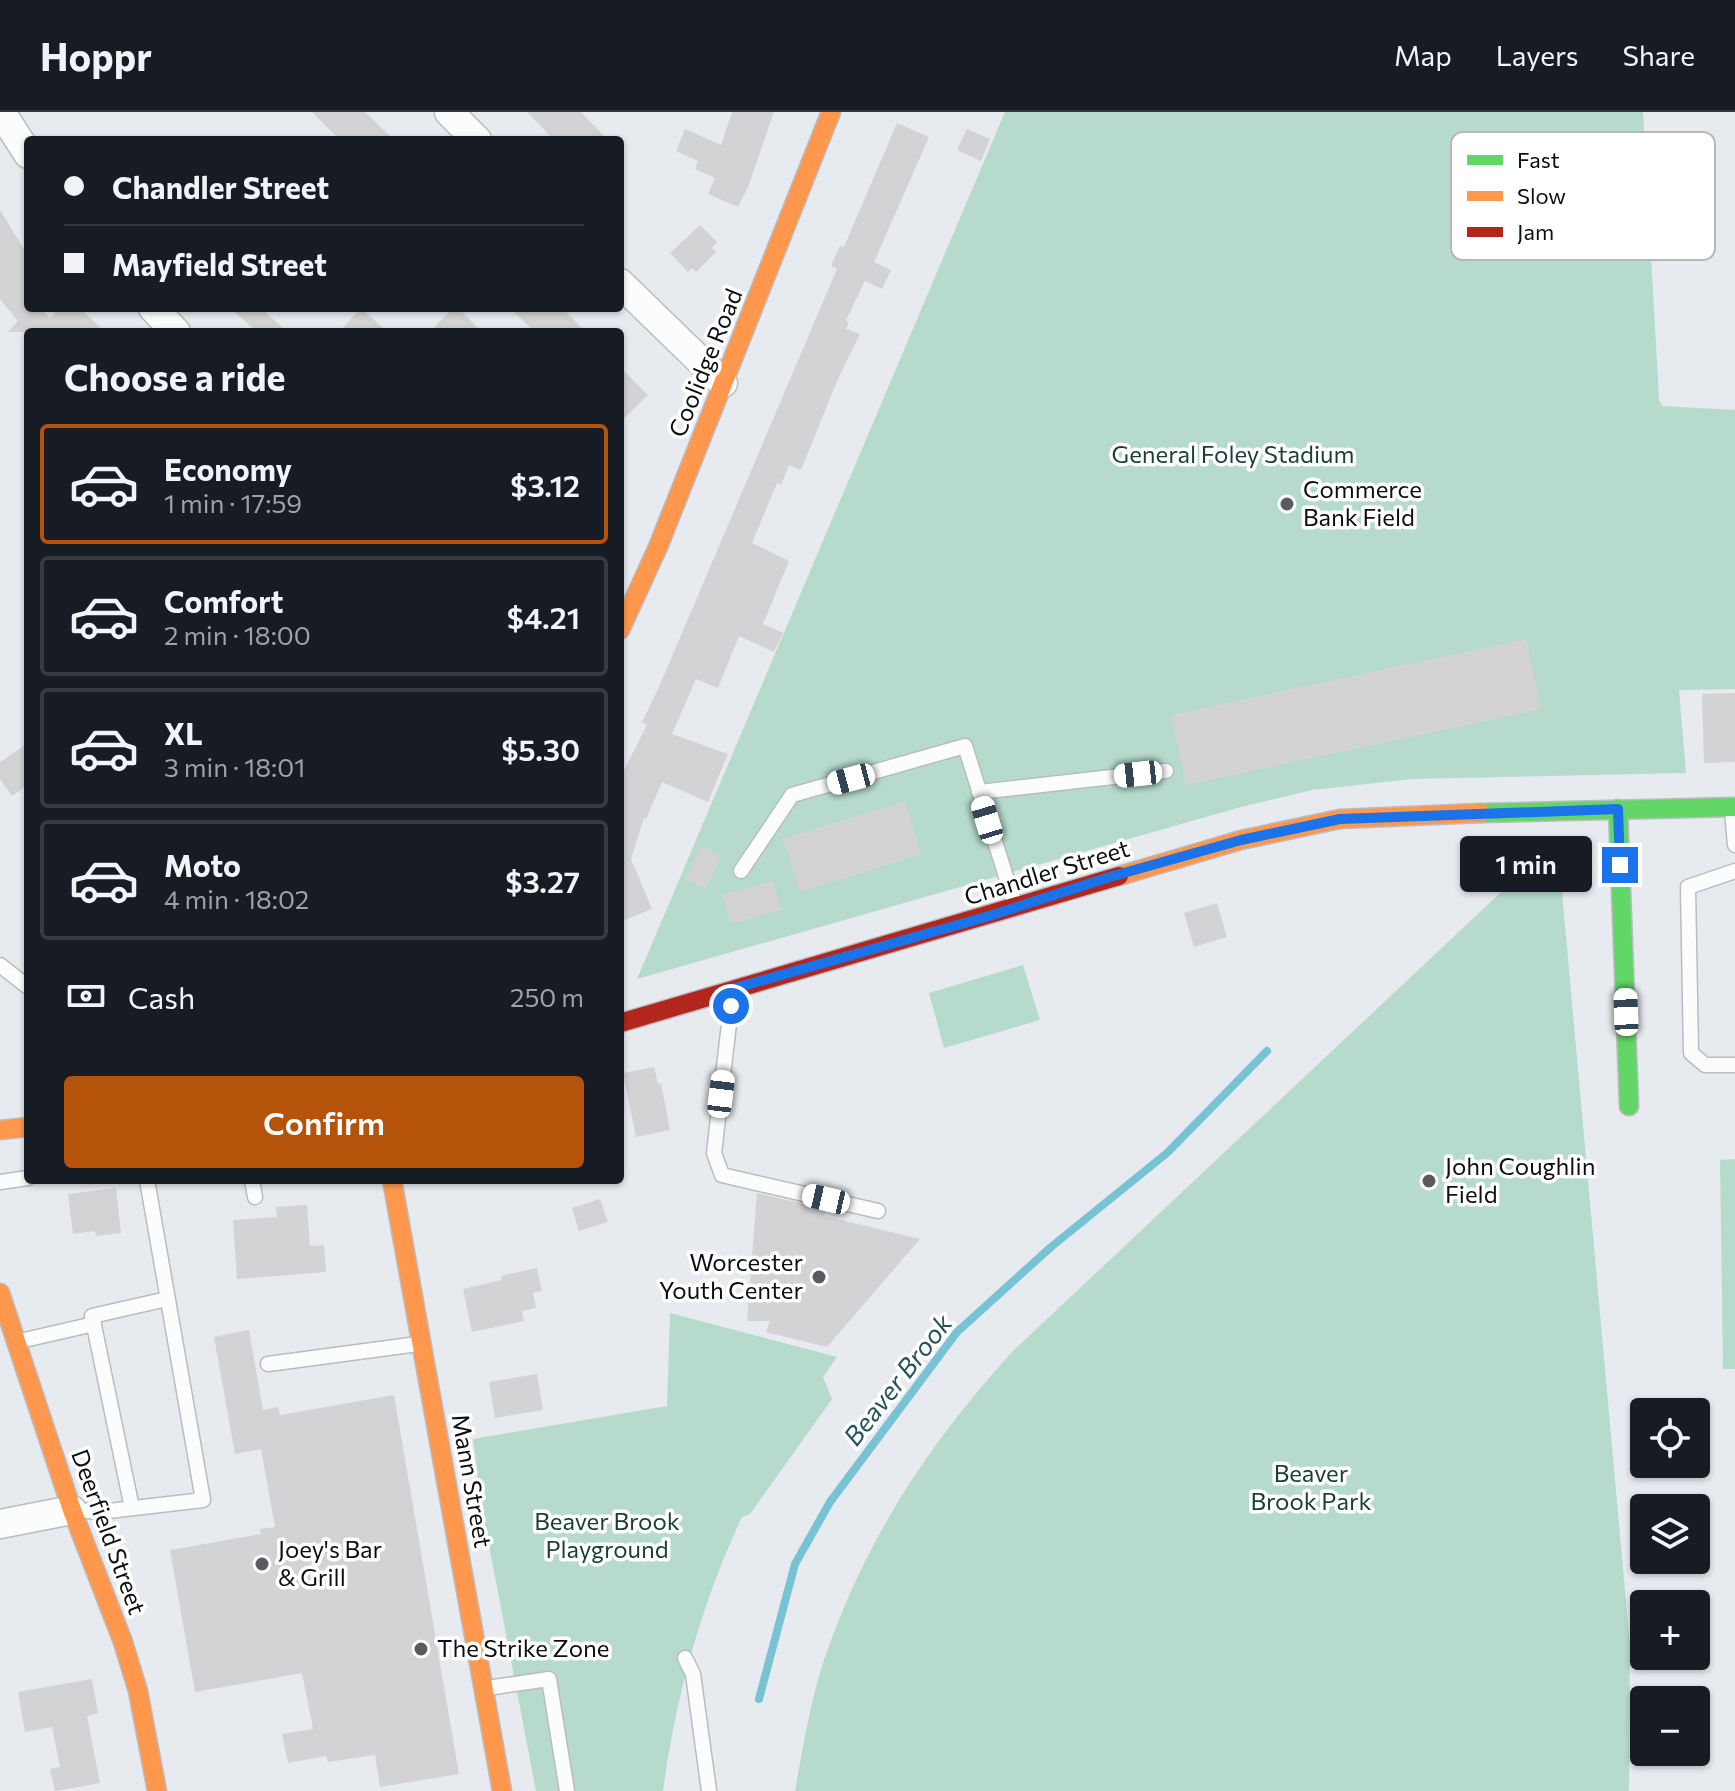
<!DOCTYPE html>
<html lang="en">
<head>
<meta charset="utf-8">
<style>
  :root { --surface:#171b24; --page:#20242c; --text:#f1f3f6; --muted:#9ea1a6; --line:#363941; --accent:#b45309 }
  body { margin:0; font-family:Commissioner,sans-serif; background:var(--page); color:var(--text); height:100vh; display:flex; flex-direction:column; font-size:30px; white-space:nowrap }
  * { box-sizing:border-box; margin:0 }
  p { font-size:26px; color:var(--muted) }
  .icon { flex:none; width:44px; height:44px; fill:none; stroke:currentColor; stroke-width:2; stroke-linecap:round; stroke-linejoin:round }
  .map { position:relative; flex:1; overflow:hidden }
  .drawer { position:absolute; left:24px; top:216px; width:600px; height:856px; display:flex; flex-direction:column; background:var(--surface); border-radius:8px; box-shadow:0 2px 6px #0004 }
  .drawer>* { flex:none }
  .banner { position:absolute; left:24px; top:24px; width:600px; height:176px; border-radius:8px; box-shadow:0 2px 6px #0004; display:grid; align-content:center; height:176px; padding:0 40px; background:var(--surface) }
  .fabs { position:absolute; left:1630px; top:1286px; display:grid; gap:16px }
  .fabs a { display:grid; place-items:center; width:80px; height:80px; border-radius:8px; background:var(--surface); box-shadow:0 2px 6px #0004; font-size:40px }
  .end { position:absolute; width:36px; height:36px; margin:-18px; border:10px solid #1a73e8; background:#fff; box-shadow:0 0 0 4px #fff }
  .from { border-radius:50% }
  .bubble { position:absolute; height:56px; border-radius:8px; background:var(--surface); box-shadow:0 2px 6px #0004; font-size:26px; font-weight:600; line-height:56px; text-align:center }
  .car { position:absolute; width:24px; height:48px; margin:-24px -12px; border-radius:10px; box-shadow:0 0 6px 2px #0007; background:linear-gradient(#fff 24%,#345 0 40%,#fff 0 76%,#345 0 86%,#fff 0) }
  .banner b { display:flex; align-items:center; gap:28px; height:76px; font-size:30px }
  .banner b+b { border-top:2px solid var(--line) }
  .banner i { width:20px; height:20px; background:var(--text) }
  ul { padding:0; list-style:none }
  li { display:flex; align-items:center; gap:24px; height:120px; margin:0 16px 12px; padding:0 24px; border:4px solid var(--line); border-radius:8px }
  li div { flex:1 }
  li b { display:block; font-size:30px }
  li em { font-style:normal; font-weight:600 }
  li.current { border-color:var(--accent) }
  li>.icon { width:72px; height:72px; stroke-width:1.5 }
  h2 { padding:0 40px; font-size:36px; line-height:96px }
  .pay { display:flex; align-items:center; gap:20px; height:88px; padding:0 40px; font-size:30px }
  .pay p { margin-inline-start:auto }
  .primary-button { display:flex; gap:16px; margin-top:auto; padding:16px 40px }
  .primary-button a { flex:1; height:92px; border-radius:8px; background:var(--accent); color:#fff; font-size:32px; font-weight:600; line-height:92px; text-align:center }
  header { display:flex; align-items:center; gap:48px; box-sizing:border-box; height:112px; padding:0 40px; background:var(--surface); border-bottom:2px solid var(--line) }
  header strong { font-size:38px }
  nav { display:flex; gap:44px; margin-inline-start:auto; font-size:28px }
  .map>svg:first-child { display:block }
  .green { fill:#b6dbcc }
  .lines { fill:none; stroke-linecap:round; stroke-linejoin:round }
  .stream { stroke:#77c3d3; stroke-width:8 }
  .building { fill:#d3d3d6 }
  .lane-casing { stroke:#babcbf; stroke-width:17 }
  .street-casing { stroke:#babcbf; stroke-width:31 }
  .fast-casing { stroke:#babcbf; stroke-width:21 }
  .slow-casing { stroke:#babcbf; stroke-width:21 }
  .jam-casing { stroke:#babcbf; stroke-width:21 }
  .lane { stroke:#fbfcfc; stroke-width:14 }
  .street { stroke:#fbfcfc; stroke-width:28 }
  .fast { stroke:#63d668; stroke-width:18 }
  .slow { stroke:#ff974d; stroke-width:18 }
  .jam { stroke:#b3261e; stroke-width:18 }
  .route { stroke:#1a73e8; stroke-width:10 }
  .poi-dot { fill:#595b5e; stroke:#fff; stroke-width:3 }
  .labels { text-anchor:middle; stroke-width:7; stroke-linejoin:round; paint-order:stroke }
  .street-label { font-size:24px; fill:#0c0e10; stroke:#fff }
  .park-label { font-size:24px; fill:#183f2f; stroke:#fff }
  .poi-label { font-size:24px; fill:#0c0e10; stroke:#fff; text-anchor:start }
  .water-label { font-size:26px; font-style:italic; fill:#25535c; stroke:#fff }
  .key { fill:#fff; stroke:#b6b7b7; stroke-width:2 }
  .key-label { font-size:22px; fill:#0c0e10 }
</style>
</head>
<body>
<header>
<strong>Hoppr</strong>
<nav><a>Map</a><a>Layers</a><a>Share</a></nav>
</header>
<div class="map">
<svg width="1735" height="1679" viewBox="0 0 1735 1679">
  <rect width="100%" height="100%" fill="#e7eaee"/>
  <g class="green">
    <polygon points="1005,0 1643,0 1659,287 1662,294 1735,298 1735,577 1679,578 1686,661 1412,667 1312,678 1241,695 637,867"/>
    <path d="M1548 736H1558L1630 1534 1629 1679H795C803 1635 810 1591 824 1548 865 1428 928 1332 1013 1239Z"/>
    <polygon points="1023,853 1040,908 944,936 929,881"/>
    <polygon points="1735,1047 1735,1257 1723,1257 1720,1048"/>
    <path d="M670 1201 837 1245 823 1265 832 1287 750 1402 742 1405C701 1492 676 1584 663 1679H536L482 1397 473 1327 667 1294Z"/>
  </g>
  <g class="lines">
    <polyline class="stream" points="759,1587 795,1452 830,1390 957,1220 1051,1135 1167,1041 1267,939"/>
  </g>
  <g class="building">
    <polygon points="312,0 365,0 394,28 340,28"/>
    <polygon points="527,0 581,0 608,28 554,28"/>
    <polygon points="732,0 774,0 748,75 738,95 708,82 715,66 695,57 698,49 676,39 685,17 721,33"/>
    <polygon points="897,11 929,25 874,150 891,158 882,177 865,169 846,208 849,210 846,217 860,222 837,269 801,358 789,353 781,373 777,371 752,431 789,449 763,512 783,521 774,540 739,524 718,576 696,567 672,622 728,642 708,690 662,670 646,707 644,706 631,747 652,797 620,810 620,666 647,613 642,610 659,575 837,157 831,154 840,134 844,135"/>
    <polygon points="967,17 990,27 981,49 957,38"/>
    <polygon points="0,98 28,144 28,196 40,196 50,206 59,196 80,196 105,220 8,220 18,209 0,187"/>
    <polygon points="700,113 717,130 712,136 716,140 696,160 692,156 688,160 670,141"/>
    <polygon points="230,196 261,196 287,220 257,220"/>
    <polygon points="361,196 387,220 339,220"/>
    <polygon points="453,196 458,196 482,220 430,220"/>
    <polygon points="510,196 562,196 586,220 535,220"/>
    <polygon points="620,255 648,283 620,310"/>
    <polygon points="1526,527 1541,597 1186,673 1171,603"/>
    <polygon points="1735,581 1735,650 1704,651 1702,582"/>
    <polygon points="28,631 28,673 12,684 0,667 0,650"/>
    <polygon points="905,689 921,742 800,780 783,727"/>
    <polygon points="701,734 721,743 705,777 685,767"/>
    <polygon points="773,769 781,798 731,812 722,783"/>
    <polygon points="1217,791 1227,825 1194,835 1184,801"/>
    <polygon points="654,955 658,972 661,971 670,1018 636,1025 623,961"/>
    <polygon points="116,1076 121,1121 96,1124 95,1119 73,1122 68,1082"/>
    <polygon points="757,1081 826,1097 824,1104 920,1127 827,1235 766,1220 770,1209 747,1209"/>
    <polygon points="600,1087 608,1110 579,1119 572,1096"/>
    <polygon points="307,1093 310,1134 324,1133 326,1160 237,1167 233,1108 277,1105 276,1095"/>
    <polygon points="537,1156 542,1179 533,1181 536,1196 522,1199 524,1209 472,1220 463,1177 502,1168 501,1164"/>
    <polygon points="249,1218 263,1298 278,1295 280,1303 394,1283 459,1662 380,1675 375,1643 328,1650 326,1644 288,1651 282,1622 313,1617 302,1561 195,1580 170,1438 261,1422 260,1417 275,1415 261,1337 235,1342 214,1225"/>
    <polygon points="537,1262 543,1298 495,1306 489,1270"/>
    <polygon points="92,1567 98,1601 87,1604 100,1671 55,1679 50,1657 60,1655 52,1615 25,1620 18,1580"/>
  </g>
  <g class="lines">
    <g class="lane-casing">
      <g id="lane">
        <polyline points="979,680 1166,659"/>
        <polyline points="1732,699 1735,733"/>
        <polyline points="741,759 792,683 965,634 1014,790"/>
        <polyline points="1735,759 1688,775 1691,941 1705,953 1735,953"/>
        <polyline points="0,853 28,875"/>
        <polyline points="732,886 714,1041 722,1063 878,1099"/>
        <polyline points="252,1068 255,1085"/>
        <polyline points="0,1070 28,1066"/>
        <polyline points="20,1229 94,1212"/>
        <polyline points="268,1252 418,1232"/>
        <polyline points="132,1396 92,1204 167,1187"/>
        <polyline points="76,1398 100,1400 203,1388 147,1068"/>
        <polyline points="685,1546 693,1562 709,1679"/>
        <polyline points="487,1576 549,1567 567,1679"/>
      </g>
    </g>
    <g class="street-casing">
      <g id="street">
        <polyline points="1,0 28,42"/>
        <polyline points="449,0 477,28"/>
        <polyline points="620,171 723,271"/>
        <polyline points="153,196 176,220"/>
        <polyline points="0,1412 72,1398"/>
      </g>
    </g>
    <g class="fast-casing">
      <g id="fast">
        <polyline points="1618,697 1629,994"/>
        <polyline points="1481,701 1735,695"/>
      </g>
    </g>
    <g class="slow-casing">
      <g id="slow">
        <polyline points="620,518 658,435 831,0"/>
        <polyline points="1119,764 1241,728 1340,707 1481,701"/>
        <polyline points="0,1018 28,1015"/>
        <polyline points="392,1068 502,1679"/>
        <polyline points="0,1181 72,1398 123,1530 138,1579 157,1679"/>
      </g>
    </g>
    <g class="jam-casing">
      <polyline id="jam" points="620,911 1119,764"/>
    </g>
    <use href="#lane" class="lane"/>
    <use href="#street" class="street"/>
    <use href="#fast" class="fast"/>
    <use href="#slow" class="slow"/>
    <use href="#jam" class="jam"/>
  </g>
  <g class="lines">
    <polyline class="route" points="731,894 732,877 989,804 1113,764 1241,728 1340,707 1618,697 1620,753"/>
  </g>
  <g class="poi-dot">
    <circle cx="1287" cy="392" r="8"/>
    <circle cx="1429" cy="1069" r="8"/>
    <circle cx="819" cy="1165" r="8"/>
    <circle cx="262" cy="1452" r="8"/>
    <circle cx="421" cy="1537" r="8"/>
  </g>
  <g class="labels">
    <g class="street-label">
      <text transform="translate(706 251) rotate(-68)" y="8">Coolidge Road</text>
      <text transform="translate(1047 761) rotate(-17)" y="8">Chandler Street</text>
      <text transform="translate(471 1369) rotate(80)" y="8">Mann Street</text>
      <text transform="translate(108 1420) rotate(70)" y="8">Deerfield Street</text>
    </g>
    <g class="park-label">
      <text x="1233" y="351">General Foley Stadium</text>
      <text x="1311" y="1370">Beaver<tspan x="1311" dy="28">Brook Park</tspan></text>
      <text x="607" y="1418">Beaver Brook<tspan x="607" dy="28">Playground</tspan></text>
    </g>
    <g class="poi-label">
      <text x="1303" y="386">Commerce<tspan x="1303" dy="28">Bank Field</tspan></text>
      <text x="1445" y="1063">John Coughlin<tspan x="1445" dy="28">Field</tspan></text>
      <text x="803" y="1159" text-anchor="end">Worcester<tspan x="803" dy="28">Youth Center</tspan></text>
      <text x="278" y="1446">Joey's Bar<tspan x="278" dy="28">&amp; Grill</tspan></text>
      <text x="437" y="1545">The Strike Zone</text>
    </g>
    <g class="water-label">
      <text transform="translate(898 1268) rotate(-52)" y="9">Beaver Brook</text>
    </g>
  </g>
  <rect x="1451" y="20" width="264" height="128" rx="12" class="key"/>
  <rect x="1467" y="43" width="36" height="10" fill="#63d668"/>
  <rect x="1467" y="79" width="36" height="10" fill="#ff974d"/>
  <rect x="1467" y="115" width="36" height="10" fill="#b3261e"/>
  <g class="key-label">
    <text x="1517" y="56">Fast</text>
    <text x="1517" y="92">Slow</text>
    <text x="1517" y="128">Jam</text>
  </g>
</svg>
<div class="fabs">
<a><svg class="icon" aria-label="locate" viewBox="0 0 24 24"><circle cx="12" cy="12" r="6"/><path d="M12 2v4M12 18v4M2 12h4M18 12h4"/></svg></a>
<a><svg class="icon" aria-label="layers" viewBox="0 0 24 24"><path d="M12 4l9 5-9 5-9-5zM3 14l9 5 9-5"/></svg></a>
<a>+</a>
<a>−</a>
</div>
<i class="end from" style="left:731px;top:894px"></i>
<i class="end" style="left:1620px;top:753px"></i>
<div class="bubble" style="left:1460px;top:724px;width:132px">1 min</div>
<i class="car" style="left:1138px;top:662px;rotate:264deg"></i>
<i class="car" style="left:851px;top:667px;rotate:255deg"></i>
<i class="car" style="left:987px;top:708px;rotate:343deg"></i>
<i class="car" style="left:1626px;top:900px;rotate:358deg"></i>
<i class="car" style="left:721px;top:982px;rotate:7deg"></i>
<i class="car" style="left:826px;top:1087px;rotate:283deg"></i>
<div class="banner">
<b><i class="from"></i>Chandler Street</b>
<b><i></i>Mayfield Street</b>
</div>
<section class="drawer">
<h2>Choose a ride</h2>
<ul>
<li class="current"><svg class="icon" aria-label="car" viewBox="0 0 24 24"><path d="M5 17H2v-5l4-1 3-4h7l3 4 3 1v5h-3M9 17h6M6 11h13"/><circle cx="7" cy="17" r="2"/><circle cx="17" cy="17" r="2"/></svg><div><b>Economy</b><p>1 min · 17:59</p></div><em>$3.12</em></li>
<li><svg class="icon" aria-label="car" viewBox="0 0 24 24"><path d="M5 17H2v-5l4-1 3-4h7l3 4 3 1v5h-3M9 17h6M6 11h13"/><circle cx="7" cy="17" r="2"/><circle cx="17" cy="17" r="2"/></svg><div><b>Comfort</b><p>2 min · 18:00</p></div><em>$4.21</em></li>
<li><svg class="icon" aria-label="car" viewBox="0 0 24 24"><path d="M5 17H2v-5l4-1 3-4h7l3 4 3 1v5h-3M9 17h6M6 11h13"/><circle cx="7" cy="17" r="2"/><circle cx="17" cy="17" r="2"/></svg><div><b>XL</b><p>3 min · 18:01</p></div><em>$5.30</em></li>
<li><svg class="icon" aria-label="car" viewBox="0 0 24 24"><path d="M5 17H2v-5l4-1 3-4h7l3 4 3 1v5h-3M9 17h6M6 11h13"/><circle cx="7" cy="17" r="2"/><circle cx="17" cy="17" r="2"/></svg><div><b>Moto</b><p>4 min · 18:02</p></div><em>$3.27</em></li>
</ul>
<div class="pay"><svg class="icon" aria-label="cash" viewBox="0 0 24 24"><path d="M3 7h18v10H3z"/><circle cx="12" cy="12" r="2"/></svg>Cash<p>250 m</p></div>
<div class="primary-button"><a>Confirm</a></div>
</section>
</div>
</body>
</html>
